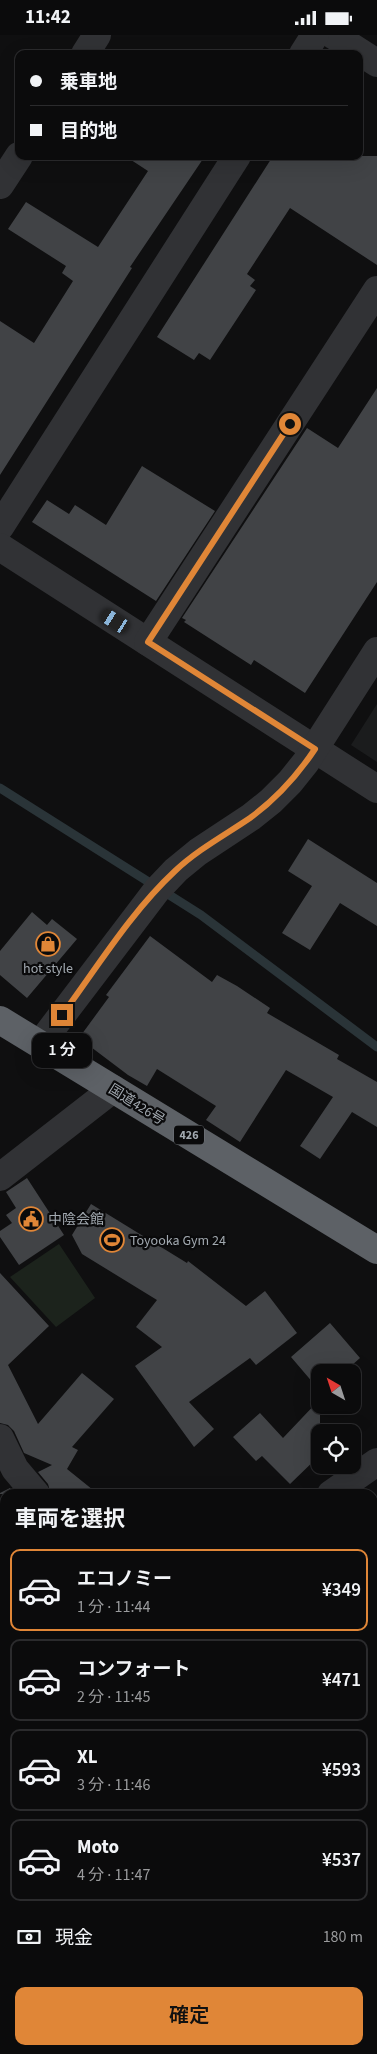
<!DOCTYPE html>
<html lang="ja">
<head>
<meta charset="utf-8">
<style>
  :root { --surface:#0b0b0c; --page:#19191a; --text:#f1f3f6; --muted:#9a9b9d; --line:#2b2b2d; --accent:#e08637 }
  body { margin:0; font-family:"Source Sans 3","Noto Sans JP",sans-serif; background:var(--page); color:var(--text); height:100vh; display:flex; flex-direction:column; font-size:19px; white-space:nowrap }
  * { box-sizing:border-box; margin:0 }
  p { font-size:16px; color:var(--muted) }
  .icon { flex:none; width:28px; height:28px; fill:none; stroke:currentColor; stroke-width:2; stroke-linecap:round; stroke-linejoin:round }
  .map { position:relative; flex:1; overflow:hidden }
  .panel { position:absolute; left:0px; top:1454px; width:378px; height:566px; display:flex; flex-direction:column; background:var(--surface); border-radius:15px 15px 0 0; box-shadow:0 5px 20px #0002,0 0 0 1px var(--line) }
  .panel>* { flex:none }
  .top-card { position:absolute; left:15px; top:15px; width:348px; height:110px; border-radius:10px; box-shadow:0 5px 20px #0002,0 0 0 1px var(--line); display:grid; align-content:center; height:110px; padding:0 15px; background:var(--surface) }
  .needle { width:32px; rotate:321deg }
  .tools { position:absolute; left:311px; top:1329px; display:grid; gap:10px }
  .tools a { display:grid; place-items:center; width:50px; height:50px; border-radius:10px; background:var(--surface); box-shadow:0 5px 20px #0002,0 0 0 1px var(--line); font-size:25px }
  .end { position:absolute; width:22px; height:22px; margin:-11px; border:6px solid #e08637; background:#111; box-shadow:0 0 0 2px #111 }
  .from { border-radius:50% }
  .bubble { position:absolute; height:35px; border-radius:10px; background:var(--surface); box-shadow:0 5px 20px #0002,0 0 0 1px var(--line); font-size:16px; font-weight:600; line-height:35px; text-align:center }
  .car { position:absolute; width:15px; height:30px; margin:-15px -8px; border-radius:6px; box-shadow:0 0 4px 1px #0007; background:linear-gradient(#222 24%,#8ab4d8 0 40%,#222 0 76%,#8ab4d8 0 86%,#222 0) }
  .top-card b { display:flex; align-items:center; gap:18px; height:48px; font-size:19px }
  .top-card b+b { border-top:1px solid var(--line) }
  .top-card i { width:12px; height:12px; background:var(--text) }
  ul { padding:0; list-style:none }
  li { display:flex; align-items:center; gap:15px; height:82px; margin:0 10px 8px; padding:0 5px; border:2px solid var(--line); border-radius:10px }
  li div { flex:1 }
  li b { display:block; font-size:19px }
  li em { font-style:normal; font-weight:600 }
  li.selected { border-color:var(--accent) }
  li>.icon { width:45px; height:45px; stroke-width:1.5 }
  h2 { padding:0 15px; font-size:22px; line-height:60px }
  .pay { display:flex; align-items:center; gap:12px; height:55px; padding:0 15px; font-size:19px }
  .pay p { margin-inline-start:auto }
  .cta { display:flex; gap:10px; margin-top:auto; padding:10px 15px }
  .cta a { flex:1; height:58px; border-radius:10px; background:var(--accent); color:#111; font-size:20px; font-weight:600; line-height:58px; text-align:center }
  .status { display:flex; justify-content:space-between; align-items:center; height:35px; padding:0 25px; background:var(--surface); direction:ltr }
  .status svg { height:14px; fill:currentColor }
  .map>svg:first-child { display:block }
  .built { fill:#1b1c1d }
  .green { fill:#1c231c }
  .lines { fill:none; stroke-linecap:round; stroke-linejoin:round }
  .stream { stroke:#2a3438; stroke-width:9 }
  .building { fill:#414346 }
  .minor { stroke:#313235; stroke-width:28 }
  .highway { stroke:#5d6166; stroke-width:28 }
  .route { stroke:#e08637; stroke-width:6 }
  .labels { text-anchor:middle; stroke-width:4.5; stroke-linejoin:round; paint-order:stroke }
  .shield { fill:#0a0a0b; stroke:#74797e; stroke-width:1 }
  .shield-label { font-size:12px; font-weight:bold; fill:#a2a9b0 }
  .poi-label { font-size:14px; fill:#a2a9b0; stroke:#0a0a0b; text-anchor:start }
  .street-label { font-size:14px; fill:#a2a9b0; stroke:#0a0a0b }
</style>
</head>
<body>
<div class="status"><b>11:42</b><svg viewBox="0 0 49 12"><path d="M0 12V9h3v3zM5 12V6h3v6zM10 12V3h3v9zM15 12V0h3v12zM26 1h20v11H26zM47 4h2v5h-2z"/></svg></div>
<div class="map">
<svg width="377" height="2019" viewBox="0 0 377 2019">
  <rect width="100%" height="100%" fill="#0f0f10"/>
  <polygon class="built" points="377,669 377,727 351,710"/>
  <g class="green">
    <polygon points="59,1209 95,1263 56,1292 10,1242"/>
    <polygon points="5,1895 5,2015 76,2015 72,2019 0,2019 0,1899"/>
  </g>
  <g class="lines">
    <polyline class="stream" points="0,753 201,880 377,1012"/>
  </g>
  <g class="building">
    <polygon points="125,121 205,121 130,232 132,233 0,440 0,286 34,308 73,246 62,238 66,231 8,194 26,167 98,212 148,136"/>
    <polygon points="273,121 377,121 377,230 290,173 247,239 255,245 250,251 256,255 210,325 199,318 194,325 157,302"/>
    <polygon points="377,353 377,547 305,658 254,625 251,630 184,587 186,585 182,583 307,393 338,413"/>
    <polygon points="142,431 215,476 156,566 32,487 47,465 69,479 75,470 106,490"/>
    <polygon points="308,804 377,848 377,891 340,868 310,915 282,898 312,851 288,836"/>
    <polygon points="32,877 47,890 52,884 77,904 27,963 0,940 0,916"/>
    <polygon points="150,901 212,947 217,940 237,951 270,973 267,978 339,1020 337,1024 377,1047 377,1092 352,1077 320,1124 300,1111 333,1062 286,1035 240,1107 206,1085 216,1071 157,1034 147,1051 128,1040 79,1003 109,962 106,960"/>
    <polygon points="27,1143 64,1200 19,1230 0,1202 0,1196 12,1188 6,1180 16,1173 6,1157"/>
    <polygon points="91,1169 187,1228 188,1226 246,1271 265,1256 297,1298 256,1330 250,1323 189,1367 214,1394 194,1412 135,1331 162,1312 136,1292 157,1265 82,1219 72,1200"/>
    <polygon points="0,1238 49,1291 8,1330 38,1389 82,1338 114,1364 72,1412 78,1415 67,1434 98,1459 51,1459 48,1449 38,1437 52,1430 24,1418 14,1396 8,1390 0,1388"/>
    <polygon points="330,1288 360,1323 343,1338 320,1338 320,1356 291,1322"/>
    <polygon points="320,1364 320,1420 290,1449 262,1421 256,1426 233,1402 260,1378 283,1403"/>
    <polygon points="10,1453 15,1459 0,1459 0,1458"/>
  </g>
  <g class="lines">
    <g class="minor">
      <polyline points="333,0 377,28"/>
      <polyline points="85,19 97,0"/>
      <polyline points="303,19 315,0"/>
      <polyline points="0,150 19,121"/>
      <polyline points="0,492 237,121"/>
      <polyline points="0,512 377,754"/>
      <polyline points="148,607 377,255"/>
      <polyline points="40,1009 157,855 176,835 198,817 251,782 271,766 290,747 306,727 377,616"/>
      <polyline points="0,1142 113,1054"/>
      <polyline points="0,1403 15,1434 36,1459"/>
      <polyline points="331,1459 377,1427"/>
      <polyline points="0,1735 5,1732"/>
    </g>
    <polyline class="highway" points="0,985 377,1215"/>
  </g>
  <g class="lines">
    <path class="route" d="M62 980C98 931 131 877 175 836 197 815 225 800 250 783 276 764 297 741 315 714L148 607 290 389"/>
  </g>
  <defs>
    <g id="shop-ring" transform="scale(1.25)"><circle r="9.5" fill="#0a0a0b" stroke="#e08637" stroke-width="1.5"/><path d="M-5-2.5h2.3a2.7 3.5 0 0 1 5.4 0H5L5.5 6h-11ZM-1.5-2.5h3a1.5 2.3 0 0 0-3 0Z" fill="#e08637"/></g>
    <g id="civic-ring" transform="scale(1.25)"><circle r="9.5" fill="#0a0a0b" stroke="#e08637" stroke-width="1.5"/><path d="M-.6-6.5H3V-4.5H.6V-3L4-1V1h2V6H-6V1h2V-1L-.6-3ZM-1.2 2.5V6h2.4V2.5Z" fill="#e08637"/></g>
    <g id="stadium-ring" transform="scale(1.25)"><circle r="9.5" fill="#0a0a0b" stroke="#e08637" stroke-width="1.5"/><path d="M0-5a6.5 5 0 1 0 0 10a6.5 5 0 1 0 0-10ZM-3.5-1.8h7v3.6h-7Z" fill="#e08637"/></g>
  </defs>
  <g fill-rule="evenodd">
    <use href="#shop-ring" x="48" y="909"/>
    <use href="#civic-ring" x="31" y="1184"/>
    <use href="#stadium-ring" x="112" y="1205"/>
  </g>
  <g class="labels">
    <rect class="shield" x="174" y="1090.5" width="30" height="19" rx="4"/>
    <g class="shield-label">
      <text x="189" y="1104">426</text>
    </g>
    <g class="poi-label">
      <text x="48" y="938" text-anchor="middle">hot style</text>
      <text x="48" y="1189">中陰会館</text>
      <text x="130" y="1210">Toyooka Gym 24</text>
    </g>
    <g class="street-label">
      <text transform="translate(137 1069) rotate(32)" y="5">国道426号</text>
    </g>
  </g>
</svg>
<div class="tools">
<a><svg class="needle" viewBox="-14 -14 28 28"><path d="M0-13l5 13h-10z" fill="#e53935"/><path d="M0 13l5-13h-10z" fill="#9a9b9d"/></svg></a>
<a><svg class="icon" aria-label="locate" viewBox="0 0 24 24"><circle cx="12" cy="12" r="6"/><path d="M12 2v4M12 18v4M2 12h4M18 12h4"/></svg></a>
</div>
<i class="end from" style="left:290px;top:389px"></i>
<i class="end" style="left:62px;top:980px"></i>
<div class="bubble" style="left:32px;top:998px;width:60px">1 分</div>
<i class="car" style="left:115px;top:586px;rotate:302deg"></i>
<div class="top-card">
<b><i class="from"></i>乗車地</b>
<b><i></i>目的地</b>
</div>
<section class="panel">
<h2>車両を選択</h2>
<ul>
<li class="selected"><svg class="icon" aria-label="car" viewBox="0 0 24 24"><path d="M5 17H2v-5l4-1 3-4h7l3 4 3 1v5h-3M9 17h6M6 11h13"/><circle cx="7" cy="17" r="2"/><circle cx="17" cy="17" r="2"/></svg><div><b>エコノミー</b><p>1 分 · 11:44</p></div><em>¥349</em></li>
<li><svg class="icon" aria-label="car" viewBox="0 0 24 24"><path d="M5 17H2v-5l4-1 3-4h7l3 4 3 1v5h-3M9 17h6M6 11h13"/><circle cx="7" cy="17" r="2"/><circle cx="17" cy="17" r="2"/></svg><div><b>コンフォート</b><p>2 分 · 11:45</p></div><em>¥471</em></li>
<li><svg class="icon" aria-label="car" viewBox="0 0 24 24"><path d="M5 17H2v-5l4-1 3-4h7l3 4 3 1v5h-3M9 17h6M6 11h13"/><circle cx="7" cy="17" r="2"/><circle cx="17" cy="17" r="2"/></svg><div><b>XL</b><p>3 分 · 11:46</p></div><em>¥593</em></li>
<li><svg class="icon" aria-label="car" viewBox="0 0 24 24"><path d="M5 17H2v-5l4-1 3-4h7l3 4 3 1v5h-3M9 17h6M6 11h13"/><circle cx="7" cy="17" r="2"/><circle cx="17" cy="17" r="2"/></svg><div><b>Moto</b><p>4 分 · 11:47</p></div><em>¥537</em></li>
</ul>
<div class="pay"><svg class="icon" aria-label="cash" viewBox="0 0 24 24"><path d="M3 7h18v10H3z"/><circle cx="12" cy="12" r="2"/></svg>現金<p>180 m</p></div>
<div class="cta"><a>確定</a></div>
</section>
</div>
</body>
</html>
